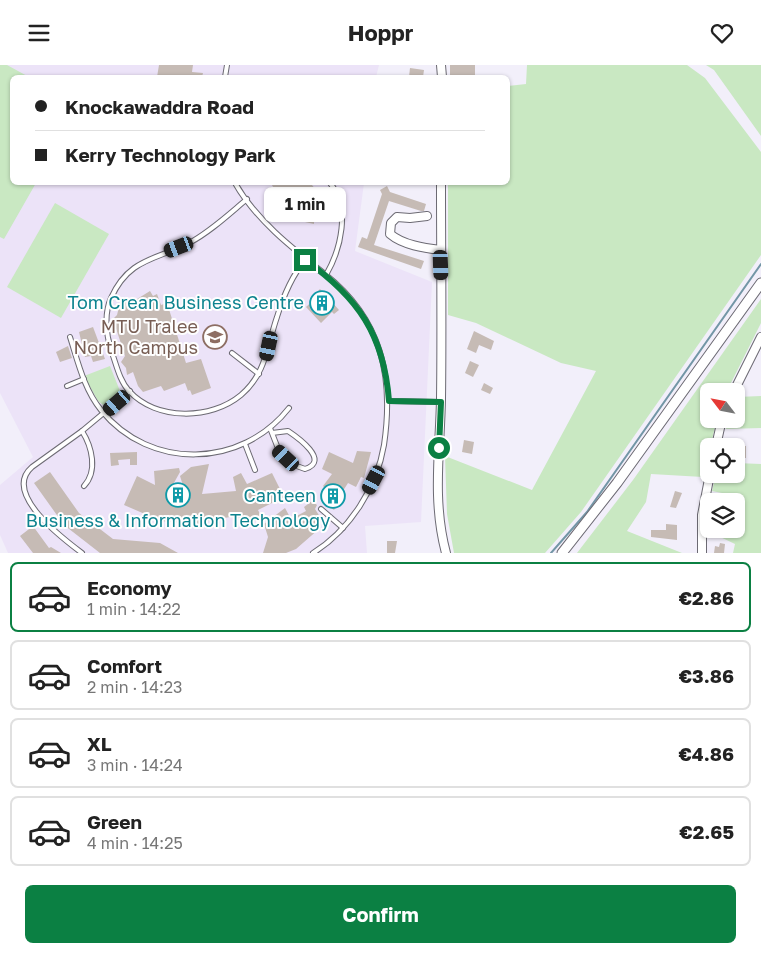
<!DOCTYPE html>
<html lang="en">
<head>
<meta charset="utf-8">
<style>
  :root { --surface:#fff; --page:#f6f6f6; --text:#222; --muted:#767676; --line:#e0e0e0; --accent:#0b8043 }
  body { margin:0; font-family:"Golos Text",sans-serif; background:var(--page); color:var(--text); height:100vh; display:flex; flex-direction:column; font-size:19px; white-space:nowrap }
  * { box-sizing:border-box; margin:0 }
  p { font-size:16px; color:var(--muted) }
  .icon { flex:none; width:28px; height:28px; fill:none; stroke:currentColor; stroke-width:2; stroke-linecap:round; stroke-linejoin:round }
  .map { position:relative; height:488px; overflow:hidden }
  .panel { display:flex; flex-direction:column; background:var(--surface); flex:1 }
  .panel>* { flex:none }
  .hud { position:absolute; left:10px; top:10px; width:500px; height:110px; border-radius:8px; box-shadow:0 1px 4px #0004; display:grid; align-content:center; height:110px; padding:0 25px; background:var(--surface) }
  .needle { width:32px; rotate:302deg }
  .fabs { position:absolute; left:700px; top:318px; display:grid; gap:10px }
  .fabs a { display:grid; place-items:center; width:45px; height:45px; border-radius:8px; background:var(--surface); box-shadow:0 1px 4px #0004; font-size:25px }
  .end { position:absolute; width:22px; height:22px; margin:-11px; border:6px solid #0b8043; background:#fff; box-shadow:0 0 0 2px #fff }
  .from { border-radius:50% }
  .bubble { position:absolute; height:35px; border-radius:8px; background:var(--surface); box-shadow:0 1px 4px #0004; font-size:16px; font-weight:700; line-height:35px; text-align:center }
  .car { position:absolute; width:15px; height:30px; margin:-15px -8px; border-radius:6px; box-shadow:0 0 4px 1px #0007; background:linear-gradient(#222 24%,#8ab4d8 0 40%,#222 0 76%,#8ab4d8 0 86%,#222 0) }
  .hud b { display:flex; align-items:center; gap:18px; height:48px; font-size:19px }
  .hud b+b { border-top:1px solid var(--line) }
  .hud i { width:12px; height:12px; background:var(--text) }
  ul { padding:9px 0 0; list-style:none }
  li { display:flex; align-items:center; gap:15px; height:70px; margin:0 10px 8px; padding:0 15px; border:2px solid var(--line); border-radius:8px }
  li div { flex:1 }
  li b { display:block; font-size:19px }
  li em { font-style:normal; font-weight:700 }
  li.current { border-color:var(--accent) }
  li>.icon { width:45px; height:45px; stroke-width:1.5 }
  .cta { display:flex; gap:10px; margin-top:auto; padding:10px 25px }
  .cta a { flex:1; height:58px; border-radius:8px; background:var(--accent); color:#fff; font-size:20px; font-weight:700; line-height:58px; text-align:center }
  header { display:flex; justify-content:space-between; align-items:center; height:65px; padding:0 25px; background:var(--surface); font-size:22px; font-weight:700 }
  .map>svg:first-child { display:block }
  .education { fill:#ece3f8 }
  .green { fill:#c9e8c2 }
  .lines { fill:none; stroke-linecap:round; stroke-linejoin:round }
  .stream { stroke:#7396a6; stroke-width:2 }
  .building { fill:#c6bbb5 }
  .service-casing { stroke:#6c6a73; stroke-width:6 }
  .minor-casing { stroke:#6c6a73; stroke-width:10 }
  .tertiary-casing { stroke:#6c6a73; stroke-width:11 }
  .service { stroke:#fff; stroke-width:4 }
  .minor { stroke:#fff; stroke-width:8 }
  .tertiary { stroke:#fff; stroke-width:9 }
  .route { stroke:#0b8043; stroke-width:6 }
  .labels { text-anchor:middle; stroke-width:4; stroke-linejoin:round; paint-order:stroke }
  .culture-label { font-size:18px; fill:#0d838f; stroke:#fefefe; text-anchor:end }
  .education-label { font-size:18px; fill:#785e54; stroke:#fefefe; text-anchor:end }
</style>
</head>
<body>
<header><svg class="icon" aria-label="menu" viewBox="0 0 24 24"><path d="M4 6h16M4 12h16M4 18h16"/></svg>Hoppr<svg class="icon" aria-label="heart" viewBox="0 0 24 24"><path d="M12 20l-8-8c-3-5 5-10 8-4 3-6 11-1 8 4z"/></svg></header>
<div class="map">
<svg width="761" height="488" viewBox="0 0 761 488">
  <rect width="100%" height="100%" fill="#f2effa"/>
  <polygon class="education" points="0,0 379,0 376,12 12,12 12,118 364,118 355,186 432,217 421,457 365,461 367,488 8,488 0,470 0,420 33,392 0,328"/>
  <g class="green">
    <polygon points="0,0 7,0 29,12 12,12 12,118 36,118 4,174 0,172"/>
    <polygon points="527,0 687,0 705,13 761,87 761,190 581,447 545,488 454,488 447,449 445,391 532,425 596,306 561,298 476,258 448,250 448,118 508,118 508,21 526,19"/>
    <polygon points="706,0 761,0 761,71 714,5"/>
    <polygon points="55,138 109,169 61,253 7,222"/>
    <polygon points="761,234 761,258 727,326 709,326 709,354 717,354 703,412 651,409 646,437 627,466 682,488 577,488 633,415"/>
    <polygon points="110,301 120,326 116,332 103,340 98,336 84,311"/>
    <polygon points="761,331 761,363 726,364 728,354 736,354 737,332"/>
    <polygon points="736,398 761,399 761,488 733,488 735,479 716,470 718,464 736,464 736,436 725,436 727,429 712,426 716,409 736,409"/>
  </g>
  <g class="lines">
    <polyline class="stream" points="551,488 587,447 761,199"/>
  </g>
  <g class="building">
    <polygon points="159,0 193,0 192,7 203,8 202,12 157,12"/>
    <rect x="450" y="0" width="25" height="12"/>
    <polygon points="410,3 424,5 423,12 409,12"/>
    <polygon points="271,118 308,118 312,120 323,134 326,157 314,155 314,159 305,157 305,149 300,137 288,132 276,136 269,123 273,122"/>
    <polygon points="387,121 390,127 426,139 424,146 421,146 389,136 374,180 424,196 421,204 358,182 362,172 367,174 382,129 380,125"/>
    <polygon points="320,224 339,245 334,249 332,247 321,258 306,242 317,232 314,230"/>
    <polygon points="150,226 153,231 157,229 161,240 167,238 186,298 201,294 211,323 192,330 190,325 188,326 185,318 164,326 161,321 143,327 138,321 133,307 127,310 126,303 121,297 125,291 113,254 117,250 120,238 127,235 129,239"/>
    <polygon points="93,262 105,294 93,297 91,291 85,292 79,267"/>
    <polygon points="474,266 494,276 491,285 479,280 476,288 467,284"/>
    <polygon points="68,281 72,293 60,297 56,287"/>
    <polygon points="470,296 479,300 473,312 465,308"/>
    <polygon points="484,318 493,323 490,329 481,325"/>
    <polygon points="464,375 474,377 472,389 462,387"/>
    <rect x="739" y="381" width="7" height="12"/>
    <polygon points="357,386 371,387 364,413 361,412 356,422 348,418 337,435 340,437 334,445 322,437 329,428 323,421 332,409 322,404 329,387 353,398"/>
    <polygon points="137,387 137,400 130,400 130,394 118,395 119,400 111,401 110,388"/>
    <polygon points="209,399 202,429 236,426 233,412 241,408 247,419 272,408 284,432 258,445 262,453 245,460 243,453 230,452 201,457 201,460 161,456 124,440 137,411 155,420 154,406 179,403 180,407 170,425 185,427 180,411 191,402"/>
    <polygon points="50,407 79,448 113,474 160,478 178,488 100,488 64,460 34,418"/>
    <polygon points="675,426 682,428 676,443 670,442"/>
    <polygon points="312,436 317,440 315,444 322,455 317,462 319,464 296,484 286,488 263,488 268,472 264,459 285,443 291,454 306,446 304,442"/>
    <polygon points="666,459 677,460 677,475 651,472 651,465 666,465"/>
    <polygon points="33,461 49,483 51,482 61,488 33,488 20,471"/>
    <polygon points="387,476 397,476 395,488 387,488"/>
    <polygon points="720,478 725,479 724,488 714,488 715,481 719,482"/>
  </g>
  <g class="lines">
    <g class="service-casing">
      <g id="service">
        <polyline points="225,12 227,0"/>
        <path d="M235 118C256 155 292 183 325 209 382 254 394 312 384 380 377 422 350 465 313 488"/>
        <path d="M247 134C229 149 210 167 189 178 156 195 129 193 111 233 104 248 106 269 111 285 116 298 119 315 129 326 157 356 211 355 241 330 266 309 267 281 277 252 283 232 292 211 305 195"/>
        <path d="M326 210C341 184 351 143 330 118"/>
        <path d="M70 272C78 297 84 324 101 345 150 406 242 403 289 343"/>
        <polyline points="232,288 259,309"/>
        <polyline points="67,321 84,314"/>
        <polyline points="389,336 441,337"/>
        <path d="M270 363 279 386 294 400 305 404C331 396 297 372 288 366L272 368"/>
        <path d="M82 366C92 382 98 406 84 421"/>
        <polyline points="245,379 255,405"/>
        <polyline points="321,444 343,463"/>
        <path d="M82 488C62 473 2 428 32 402L82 366 130 326"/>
      </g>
    </g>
    <g class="minor-casing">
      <g id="minor">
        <polyline points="441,0 442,12"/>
        <path d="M441 118C441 190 442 262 441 334 440 386 432 436 446 488"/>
        <path d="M427 151 410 153 397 152 391 158 390 169C403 180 424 183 441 185"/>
        <polyline points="734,326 761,272"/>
        <polyline points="716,381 722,354"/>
        <polyline points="702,488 702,450 710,409"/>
      </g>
    </g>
    <g class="tertiary-casing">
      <polyline id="tertiary" points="562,488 617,418 761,218"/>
    </g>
    <use href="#service" class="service"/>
    <use href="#minor" class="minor"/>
    <use href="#tertiary" class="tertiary"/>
  </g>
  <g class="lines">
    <path class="route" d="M305 195C358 232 384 270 389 336L441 337 439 383"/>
  </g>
  <defs>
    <g id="building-ring" transform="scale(1.25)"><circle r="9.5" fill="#fefefe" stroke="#0f9aa8" stroke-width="1.5"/><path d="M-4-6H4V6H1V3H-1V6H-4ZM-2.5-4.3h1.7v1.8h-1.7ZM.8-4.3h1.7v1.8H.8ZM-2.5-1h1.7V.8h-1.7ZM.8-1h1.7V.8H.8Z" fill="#0f9aa8"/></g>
    <g id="university-ring" transform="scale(1.25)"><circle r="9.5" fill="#fefefe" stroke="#8d6e63" stroke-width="1.5"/><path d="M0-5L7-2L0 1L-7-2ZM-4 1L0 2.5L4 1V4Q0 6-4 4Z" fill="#8d6e63"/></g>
  </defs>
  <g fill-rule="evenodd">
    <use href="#building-ring" x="322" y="238"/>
    <use href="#university-ring" x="215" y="272"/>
    <use href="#building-ring" x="178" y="430"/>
    <use href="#building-ring" x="333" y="431"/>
  </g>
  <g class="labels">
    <g class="culture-label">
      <text x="304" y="244">Tom Crean Business Centre</text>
      <text x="316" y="437">Canteen</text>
      <text x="178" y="462" text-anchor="middle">Business &amp; Information Technology</text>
    </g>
    <g class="education-label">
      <text x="198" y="268">MTU Tralee<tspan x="198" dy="21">North Campus</tspan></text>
    </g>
  </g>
</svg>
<div class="fabs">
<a><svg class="needle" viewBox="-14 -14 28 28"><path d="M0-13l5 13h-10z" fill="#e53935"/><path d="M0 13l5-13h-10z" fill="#767676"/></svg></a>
<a><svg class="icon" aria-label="locate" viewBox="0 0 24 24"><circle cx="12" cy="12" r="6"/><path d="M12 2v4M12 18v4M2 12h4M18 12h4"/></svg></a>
<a><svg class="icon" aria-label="layers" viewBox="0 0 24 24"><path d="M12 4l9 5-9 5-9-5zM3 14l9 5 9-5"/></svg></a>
</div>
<i class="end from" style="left:439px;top:383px"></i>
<i class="end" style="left:305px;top:195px"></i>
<div class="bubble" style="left:264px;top:122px;width:82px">1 min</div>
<i class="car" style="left:179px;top:182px;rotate:249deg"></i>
<i class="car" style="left:441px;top:200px;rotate:178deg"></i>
<i class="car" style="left:269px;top:281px;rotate:192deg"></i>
<i class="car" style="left:117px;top:338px;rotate:229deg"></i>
<i class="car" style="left:286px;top:393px;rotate:313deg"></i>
<i class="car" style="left:374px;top:415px;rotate:208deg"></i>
<div class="hud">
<b><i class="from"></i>Knockawaddra Road</b>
<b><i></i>Kerry Technology Park</b>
</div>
</div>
<section class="panel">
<ul>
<li class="current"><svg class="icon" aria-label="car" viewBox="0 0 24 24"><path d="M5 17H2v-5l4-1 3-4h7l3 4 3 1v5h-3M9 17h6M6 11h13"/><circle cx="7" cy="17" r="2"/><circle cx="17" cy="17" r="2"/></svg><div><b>Economy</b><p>1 min · 14:22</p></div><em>€2.86</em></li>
<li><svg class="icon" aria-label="car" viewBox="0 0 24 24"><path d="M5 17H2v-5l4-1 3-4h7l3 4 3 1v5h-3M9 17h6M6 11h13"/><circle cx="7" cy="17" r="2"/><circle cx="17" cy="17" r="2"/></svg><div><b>Comfort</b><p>2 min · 14:23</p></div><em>€3.86</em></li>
<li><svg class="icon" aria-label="car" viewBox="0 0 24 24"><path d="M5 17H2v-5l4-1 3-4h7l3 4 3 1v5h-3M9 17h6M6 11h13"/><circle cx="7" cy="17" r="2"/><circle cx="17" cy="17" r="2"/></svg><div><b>XL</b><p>3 min · 14:24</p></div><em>€4.86</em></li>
<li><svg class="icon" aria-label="car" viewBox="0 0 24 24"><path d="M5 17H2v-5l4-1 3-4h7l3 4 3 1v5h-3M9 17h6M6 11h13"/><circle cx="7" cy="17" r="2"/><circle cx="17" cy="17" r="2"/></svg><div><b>Green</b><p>4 min · 14:25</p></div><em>€2.65</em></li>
</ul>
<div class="cta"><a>Confirm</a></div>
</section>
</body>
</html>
